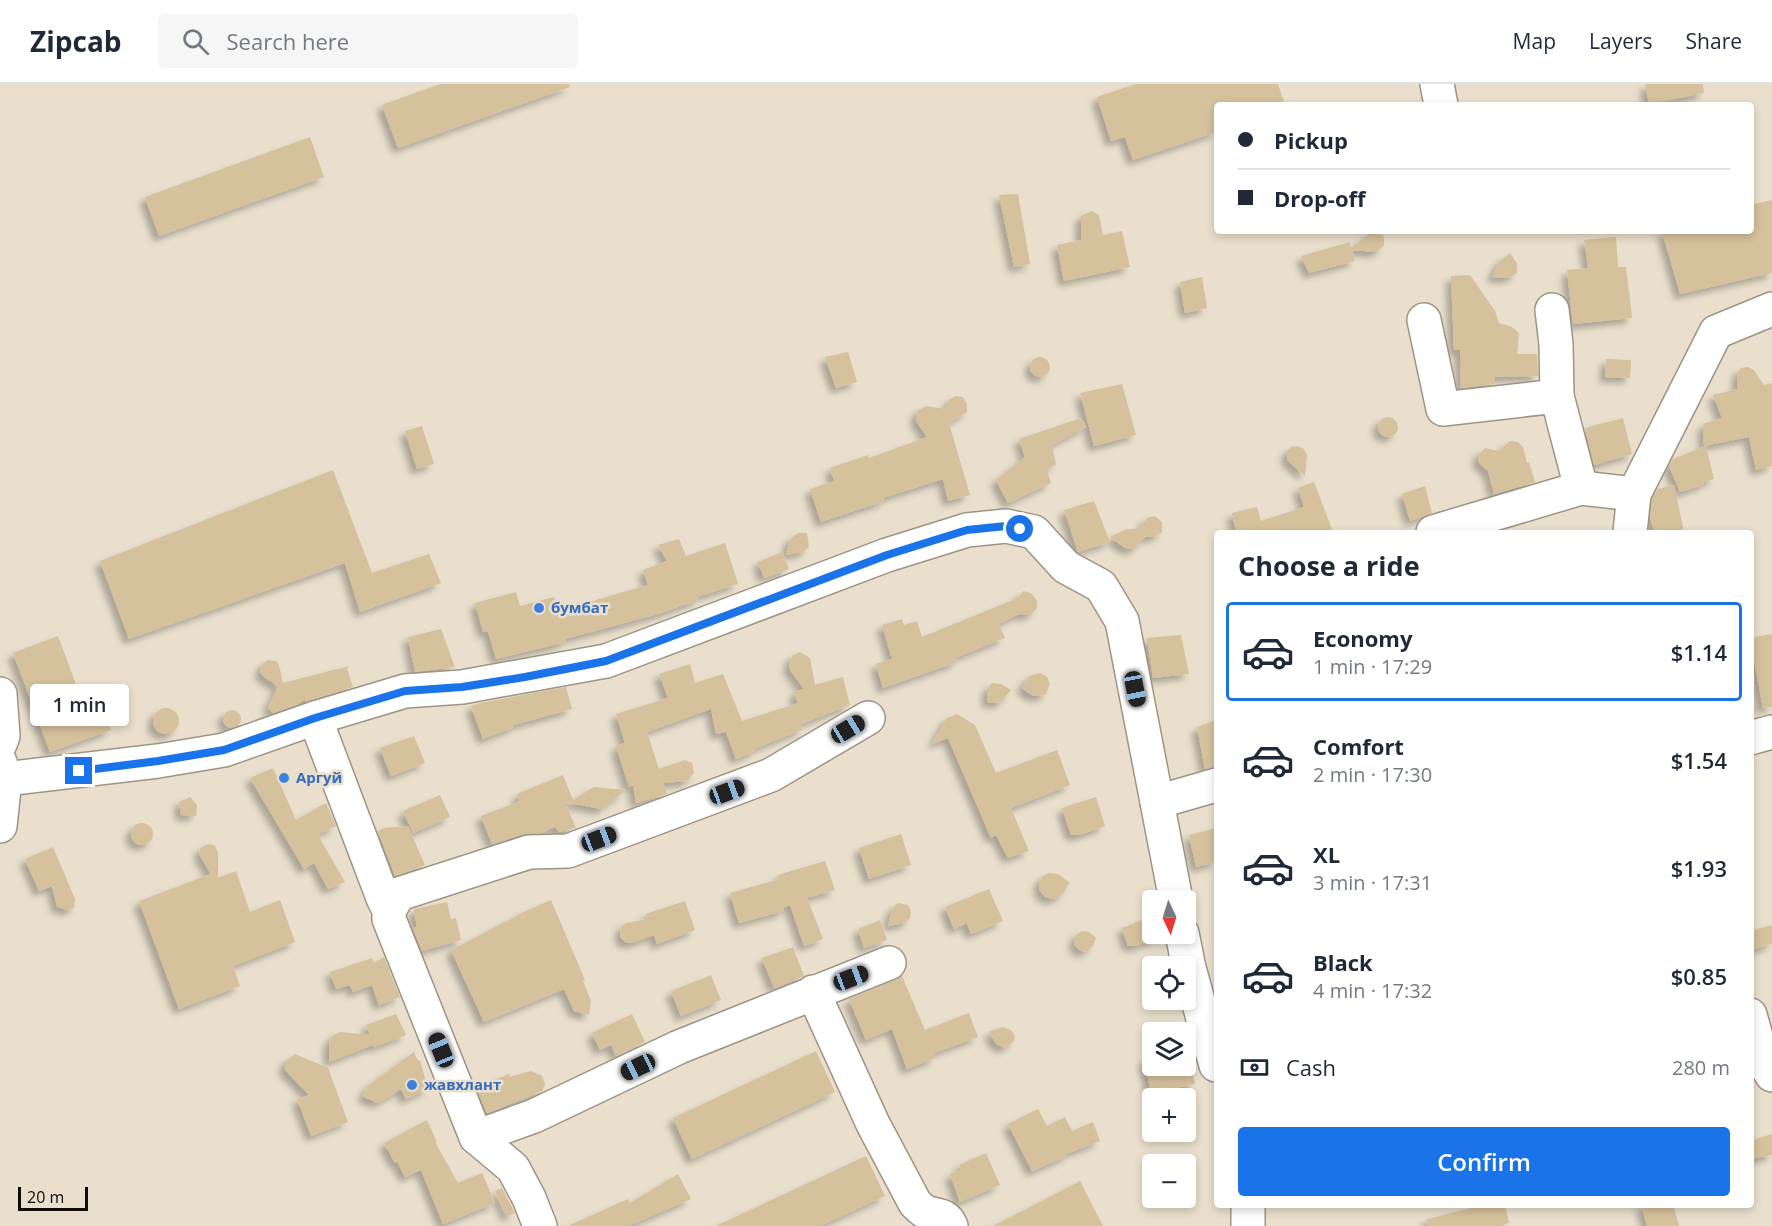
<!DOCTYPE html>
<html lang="en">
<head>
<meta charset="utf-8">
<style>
  :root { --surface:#fff; --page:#f6f6f7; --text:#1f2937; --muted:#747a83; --line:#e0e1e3; --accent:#1a73e8 }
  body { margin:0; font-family:"Open Sans",sans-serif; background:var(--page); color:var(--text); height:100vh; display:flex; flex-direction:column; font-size:22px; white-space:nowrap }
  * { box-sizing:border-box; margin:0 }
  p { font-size:20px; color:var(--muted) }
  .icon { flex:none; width:33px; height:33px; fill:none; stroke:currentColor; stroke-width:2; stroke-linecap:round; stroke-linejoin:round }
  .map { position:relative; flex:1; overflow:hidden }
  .details { position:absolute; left:1214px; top:446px; width:540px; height:678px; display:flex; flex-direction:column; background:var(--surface); border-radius:6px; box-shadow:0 3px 9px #0003 }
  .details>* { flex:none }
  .top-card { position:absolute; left:1214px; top:18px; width:540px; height:132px; border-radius:6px; box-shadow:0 3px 9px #0003; display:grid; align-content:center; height:132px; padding:0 24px; background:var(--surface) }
  .needle { width:39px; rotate:176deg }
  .fabs { position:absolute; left:1142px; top:806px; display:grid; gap:12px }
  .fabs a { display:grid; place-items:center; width:54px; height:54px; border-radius:6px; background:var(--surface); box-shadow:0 3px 9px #0003; font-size:30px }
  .scale { position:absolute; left:18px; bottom:15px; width:70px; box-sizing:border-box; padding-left:6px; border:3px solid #0f0b06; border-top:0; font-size:16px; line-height:21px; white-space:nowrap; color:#0f0b06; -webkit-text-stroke:4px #e9dfcc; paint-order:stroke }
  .end { position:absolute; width:27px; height:27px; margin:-14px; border:8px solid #1a73e8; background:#fff; box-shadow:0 0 0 3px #fff }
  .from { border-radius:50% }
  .bubble { position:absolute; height:42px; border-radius:6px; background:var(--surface); box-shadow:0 3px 9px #0003; font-size:20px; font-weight:600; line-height:42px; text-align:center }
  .car { position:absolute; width:18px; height:36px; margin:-18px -9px; border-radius:8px; box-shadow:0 0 4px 2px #0007; background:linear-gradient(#222 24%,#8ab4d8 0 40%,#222 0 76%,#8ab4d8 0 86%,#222 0) }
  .top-card b { display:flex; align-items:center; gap:21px; height:57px; font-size:22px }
  .top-card b+b { border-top:2px solid var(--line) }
  .top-card i { width:15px; height:15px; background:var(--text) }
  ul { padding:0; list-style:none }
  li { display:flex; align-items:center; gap:18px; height:99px; margin:0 12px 9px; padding:0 12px; border:3px solid transparent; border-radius:6px }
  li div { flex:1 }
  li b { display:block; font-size:22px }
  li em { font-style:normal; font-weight:600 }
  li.on { border-color:var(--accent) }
  li>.icon { width:54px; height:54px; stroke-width:1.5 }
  h2 { padding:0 24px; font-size:27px; line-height:72px }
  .pay { display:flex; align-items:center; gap:15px; height:66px; padding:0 24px; font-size:22px }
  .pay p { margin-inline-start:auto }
  .action { display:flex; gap:12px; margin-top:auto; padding:12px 24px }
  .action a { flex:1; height:69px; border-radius:6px; background:var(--accent); color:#fff; font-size:24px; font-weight:600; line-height:69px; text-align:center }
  header { display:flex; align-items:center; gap:36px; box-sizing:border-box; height:84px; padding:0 30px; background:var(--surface); border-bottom:2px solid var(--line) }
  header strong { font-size:28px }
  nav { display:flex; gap:33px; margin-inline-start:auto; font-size:21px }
  .search { width:420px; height:54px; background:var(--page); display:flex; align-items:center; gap:15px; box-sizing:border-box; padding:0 21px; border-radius:6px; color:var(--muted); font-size:22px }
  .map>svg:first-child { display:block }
  .building { fill:#d5c19c; filter:url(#shadow) }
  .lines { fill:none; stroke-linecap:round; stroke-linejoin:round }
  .minor-casing { stroke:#9d9483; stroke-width:36 }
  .minor { stroke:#fff; stroke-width:33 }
  .route { stroke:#1a73e8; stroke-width:8 }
  .shop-dot { fill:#3f7fe0; stroke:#e9dfcc; stroke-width:2 }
  .labels { text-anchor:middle; stroke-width:5; stroke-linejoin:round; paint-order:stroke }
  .shop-label { font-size:15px; font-weight:bold; fill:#366cbe; stroke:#e9dfcc; text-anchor:start }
</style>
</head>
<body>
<header>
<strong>Zipcab</strong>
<div class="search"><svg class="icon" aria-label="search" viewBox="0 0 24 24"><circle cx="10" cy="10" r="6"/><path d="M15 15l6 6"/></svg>Search here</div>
<nav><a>Map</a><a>Layers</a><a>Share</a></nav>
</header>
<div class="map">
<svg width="1772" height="1142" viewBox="0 0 1772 1142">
  <defs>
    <filter id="shadow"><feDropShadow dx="-5.5" dy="5.5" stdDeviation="3" flood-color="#0004"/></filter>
  </defs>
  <rect width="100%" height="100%" fill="#e9dfcc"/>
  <g class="building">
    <polygon points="440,0 569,0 570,3 398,64 382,21"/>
    <polygon points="1136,0 1278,0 1285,21 1216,21 1216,48 1133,76 1125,53 1111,57 1097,13"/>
    <polygon points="1645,0 1703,0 1704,9 1649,20"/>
    <polygon points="310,53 324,93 159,152 145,113"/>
    <polygon points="1018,110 1030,180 1014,183 999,111"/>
    <polygon points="1772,116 1772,189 1680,210 1662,147 1750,147 1750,121"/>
    <polygon points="1092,127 1099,131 1103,151 1122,147 1130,183 1064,197 1057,161 1081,156 1081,132"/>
    <polygon points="1373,147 1379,148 1384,153 1384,162 1376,168 1352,166 1355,177 1309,189 1301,172 1350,158 1351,164"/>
    <polygon points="1616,153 1618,183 1626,183 1632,234 1573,240 1567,186 1588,184 1584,156"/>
    <polygon points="1510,169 1517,179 1517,189 1509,194 1492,193 1499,178"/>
    <polygon points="1470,191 1495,227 1499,239 1512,243 1519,249 1517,270 1537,270 1538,292 1495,293 1495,300 1461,304 1460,266 1454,266 1451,192"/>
    <polygon points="1202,193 1207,224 1185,229 1180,198"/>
    <polygon points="848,268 857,298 836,304 825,273"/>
    <circle cx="1040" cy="283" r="10"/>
    <polygon points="1606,275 1631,276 1630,294 1605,293"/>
    <polygon points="1748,283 1754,286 1764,301 1772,299 1772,382 1756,386 1749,353 1704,362 1703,340 1722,334 1713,311 1738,305 1737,289 1741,284"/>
    <polygon points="1122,300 1136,351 1094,362 1080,309"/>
    <polygon points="955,312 963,313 967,321 967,328 949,339 970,411 948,417 943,395 883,414 884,417 821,438 810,405 834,397 830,384 868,371 869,374 927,353 916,337 917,327 926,322 945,325 949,316"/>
    <circle cx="1388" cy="343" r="10"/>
    <polygon points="1081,334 1086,343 1052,361 1056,381 1046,384 1051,399 1008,419 996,396 1025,373 1019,355"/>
    <polygon points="1623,334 1632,370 1594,381 1585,344"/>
    <polygon points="422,342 434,380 417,385 405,347"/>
    <polygon points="1510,357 1518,358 1523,363 1527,379 1529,378 1535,398 1494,410 1488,387 1478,378 1478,371 1485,364 1499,367"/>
    <polygon points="1298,362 1304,365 1307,371 1305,392 1287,376 1287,367 1291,363"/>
    <polygon points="1706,362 1714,395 1704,398 1703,401 1680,408 1669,382 1673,375"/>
    <polygon points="333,386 372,489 429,470 441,499 360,528 345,479 129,555 100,477"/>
    <polygon points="1314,398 1333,448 1236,448 1232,429 1257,423 1261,437 1304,423 1298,404"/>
    <polygon points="1674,401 1684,448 1654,448 1650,433 1652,415 1658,405"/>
    <polygon points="1425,402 1432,429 1410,437 1402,410"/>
    <polygon points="1094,417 1110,458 1078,468 1064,426"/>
    <polygon points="1155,432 1162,438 1162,448 1154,453 1145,453 1134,465 1125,464 1110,453 1127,445 1140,445 1147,434"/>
    <polygon points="798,449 807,449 809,463 803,468 786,471 790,455"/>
    <polygon points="679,455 686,472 725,459 738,500 697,513 698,516 658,530 565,555 566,558 496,575 488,547 483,548 475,519 516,508 520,522 554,513 558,527 648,501 643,486 667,477 658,461"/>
    <polygon points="782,468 789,485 764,494 758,478"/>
    <polygon points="1023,507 1031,509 1037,517 1037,524 1030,531 1019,530 999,540 1005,554 955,574 957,578 883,604 876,580 892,575 882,541 902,535 904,541 917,537 922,553 1018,514"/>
    <polygon points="441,545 455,583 415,588 408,553"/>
    <polygon points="1772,550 1772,623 1763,624 1750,554"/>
    <polygon points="1181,551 1189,590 1153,594 1147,554"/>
    <polygon points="58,552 81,614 98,608 111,646 50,668 13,569"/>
    <polygon points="800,568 810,574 815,601 843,593 850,621 801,640 803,645 754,665 755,667 736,675 726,648 716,650 711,625 647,648 659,685 685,676 692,679 694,689 687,697 663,699 667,710 636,719 633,701 629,703 616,662 625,659 616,630 668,614 659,590 690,580 695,599 723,590 742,637 798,619 794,608 804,605 790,586 789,578 793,571"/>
    <polygon points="268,576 276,577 279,581 283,599 349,582 347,585 353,603 305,618 305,615 296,621 273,629 268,624 278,602 264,593 260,588 263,579"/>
    <polygon points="1040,589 1047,593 1050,600 1045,611 1033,612 1022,604 1029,592"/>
    <polygon points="992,599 1001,600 1011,606 1001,618 988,619 987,606"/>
    <polygon points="566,603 572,625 514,641 514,643 483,655 471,622 480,619"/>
    <circle cx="166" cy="637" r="13"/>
    <circle cx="232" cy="635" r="9"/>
    <polygon points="957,630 975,641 996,689 1057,666 1070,701 1011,724 1029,767 1008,774 996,751 991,754 948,654 932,660 947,634"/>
    <polygon points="1216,636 1216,683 1205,685 1197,643"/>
    <polygon points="414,652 425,679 391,692 380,664"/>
    <polygon points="273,684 296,736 326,719 336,742 318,751 345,798 328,805 314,779 304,785 250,694"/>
    <polygon points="563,691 573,716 594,703 626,706 601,725 565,718 576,744 559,748 555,743 541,749 524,750 492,760 481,732 520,717 517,710"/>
    <polygon points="440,711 450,733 413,749 403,727"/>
    <polygon points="190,713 197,721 196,732 181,731 179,718"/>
    <polygon points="1096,713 1105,742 1079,751 1071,751 1062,724"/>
    <circle cx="142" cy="750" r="11"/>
    <polygon points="408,742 425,781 395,792 378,747 384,744"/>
    <polygon points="1216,744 1216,778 1196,783 1189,751"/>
    <polygon points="901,750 911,781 869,795 859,764"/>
    <polygon points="210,760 215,762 218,769 218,794 236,787 250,828 280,816 295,858 233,882 240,902 179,925 139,817 211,790 199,770 200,765 205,761"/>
    <polygon points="53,763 75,815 74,824 68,826 57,823 52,802 39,807 25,775"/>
    <polygon points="825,777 835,806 807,814 823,855 804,862 790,821 783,824 784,827 739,839 730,809 780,795 778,791"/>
    <polygon points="1049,789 1058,790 1070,799 1061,811 1054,815 1045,813 1040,807 1039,798 1043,792"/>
    <polygon points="989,805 1003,837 971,850 967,839 954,845 945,823"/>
    <polygon points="551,816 585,896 583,897 591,917 589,931 574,927 564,905 484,938 451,866 522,829"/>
    <polygon points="685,817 695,846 657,860 654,851 632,859 625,858 620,853 621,843 626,839 648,835 646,830"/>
    <polygon points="447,818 451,835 456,834 461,856 422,867 413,844 417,843 414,825"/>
    <polygon points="898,819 908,821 911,827 910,834 905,839 888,842 892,825"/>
    <polygon points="1147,834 1155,855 1136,862 1128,862 1122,844"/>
    <polygon points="880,836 887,856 864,864 858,845"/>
    <polygon points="1772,841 1772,860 1750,866 1750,847"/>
    <polygon points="1082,847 1089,848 1096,854 1093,862 1085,868 1079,866 1074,861 1076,851"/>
    <polygon points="793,863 804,892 774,904 762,874"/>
    <polygon points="384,873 400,913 379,921 372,901 353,908 350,901 336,905 330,888 372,874 374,879"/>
    <polygon points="711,891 721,916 681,932 671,907"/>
    <polygon points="902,892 925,946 969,929 978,953 934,969 935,974 907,985 892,945 866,956 849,915 896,896"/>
    <polygon points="396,930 406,951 374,963 373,961 329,978 329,958 333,951 340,948 370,951 366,941"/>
    <polygon points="632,930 645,958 616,972 611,961 600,966 592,949"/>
    <polygon points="1002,943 1011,946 1015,952 1013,958 1005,964 996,960 989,948"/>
    <polygon points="1188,966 1195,1000 1151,1009 1144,975 1152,973 1152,981 1185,981 1185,967"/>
    <polygon points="816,967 835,1008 692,1075 673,1034"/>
    <polygon points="414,968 418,977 420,976 428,1005 406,1015 401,1005 378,1019 362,1012 369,1001"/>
    <polygon points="295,970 328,984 348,1038 311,1052 297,1015 309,1011 285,986 285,978"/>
    <polygon points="531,987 542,992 545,1000 542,1007 487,1029 476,1004 509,990 510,993"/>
    <polygon points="1038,1025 1047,1042 1065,1033 1072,1047 1093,1038 1100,1057 1066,1070 1067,1072 1032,1087 1008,1040"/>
    <polygon points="427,1036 437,1058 435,1058 458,1099 482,1089 495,1119 443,1140 421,1086 405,1093 397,1077 395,1079 384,1059"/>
    <polygon points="1772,1050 1772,1071 1750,1075 1750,1057"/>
    <polygon points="986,1069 1000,1101 960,1118 950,1090 961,1086 959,1081"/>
    <polygon points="866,1072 885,1112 820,1142 716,1142"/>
    <polygon points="678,1090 691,1115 628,1142 568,1142 628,1115 630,1119"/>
    <polygon points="1080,1097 1103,1142 993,1142 1036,1120"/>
    <polygon points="502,1104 515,1129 507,1132 495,1107"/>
    <polygon points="1487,1120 1505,1120 1509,1139 1496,1142 1428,1142 1427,1135"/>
    <polygon points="1641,1120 1673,1120 1679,1142 1647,1142"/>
  </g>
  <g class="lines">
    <g class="minor-casing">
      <g id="minor">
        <polyline points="1437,0 1441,21"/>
        <polyline points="1552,226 1556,260 1557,312"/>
        <polyline points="1424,236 1443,325 1557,312 1581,404"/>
        <polyline points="1433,448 1581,404 1634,410"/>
        <polyline points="1630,448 1634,410 1716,248 1772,225"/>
        <polyline points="0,610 3,652 0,660"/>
        <polyline points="315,634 405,607 462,603 606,577 887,471 967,446 1006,442 1034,448 1066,483 1101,502 1122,537 1176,816"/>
        <polyline points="1750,654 1772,648"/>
        <polyline points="0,678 5,695 0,742"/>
        <polyline points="5,695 158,677 224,666 315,634 383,814 389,826 389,835 476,1053 513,1084 529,1114 540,1142"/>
        <polyline points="1157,718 1216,701"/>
        <polyline points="389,826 399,810 529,768 568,767 771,691 868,634"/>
        <polyline points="1182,849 1189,884 1216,981"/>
        <path d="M813 908 873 1040 915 1119C918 1122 921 1125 924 1127 935 1133 945 1128 951 1142"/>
        <polyline points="1750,931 1763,977 1772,991"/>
        <polyline points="476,1053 534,1032 679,963 889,879"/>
        <polyline points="1248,1142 1248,1120"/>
      </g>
    </g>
    <use href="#minor" class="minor"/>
  </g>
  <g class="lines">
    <polyline class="route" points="79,687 158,677 224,666 315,634 405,607 462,603 525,593 606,577 887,471 967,446 1006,442 1020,445"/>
  </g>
  <g class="shop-dot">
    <circle cx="539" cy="524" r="6"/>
    <circle cx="284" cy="694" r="6"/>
    <circle cx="412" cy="1001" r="6"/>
  </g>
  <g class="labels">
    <g class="shop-label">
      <text x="551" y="529">бумбат</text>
      <text x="296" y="699">Аргуй</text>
      <text x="424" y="1006">жавхлант</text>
    </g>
  </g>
</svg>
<div class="fabs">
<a><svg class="needle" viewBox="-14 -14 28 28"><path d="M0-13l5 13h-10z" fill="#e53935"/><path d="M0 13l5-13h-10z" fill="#747a83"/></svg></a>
<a><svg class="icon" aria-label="locate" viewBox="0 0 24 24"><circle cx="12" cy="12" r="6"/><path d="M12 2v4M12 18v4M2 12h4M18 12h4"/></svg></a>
<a><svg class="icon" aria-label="layers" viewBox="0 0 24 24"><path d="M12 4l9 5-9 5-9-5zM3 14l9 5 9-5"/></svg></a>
<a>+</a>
<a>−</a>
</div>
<div class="scale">20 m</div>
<i class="end from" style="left:1020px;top:445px"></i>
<i class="end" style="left:79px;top:687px"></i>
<div class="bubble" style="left:30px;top:600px;width:99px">1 min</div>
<i class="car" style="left:1135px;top:605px;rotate:169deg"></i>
<i class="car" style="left:848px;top:645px;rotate:59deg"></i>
<i class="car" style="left:727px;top:708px;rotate:70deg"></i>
<i class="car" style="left:599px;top:755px;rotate:69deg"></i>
<i class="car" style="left:851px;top:894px;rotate:69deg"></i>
<i class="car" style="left:441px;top:966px;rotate:338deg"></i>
<i class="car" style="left:638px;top:983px;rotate:245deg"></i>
<div class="top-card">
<b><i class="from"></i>Pickup</b>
<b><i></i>Drop-off</b>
</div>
<section class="details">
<h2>Choose a ride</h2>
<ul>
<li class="on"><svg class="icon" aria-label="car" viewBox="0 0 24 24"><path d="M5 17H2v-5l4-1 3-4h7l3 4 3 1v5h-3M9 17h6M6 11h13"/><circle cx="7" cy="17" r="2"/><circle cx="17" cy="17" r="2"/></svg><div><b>Economy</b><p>1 min · 17:29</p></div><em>$1.14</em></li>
<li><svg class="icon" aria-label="car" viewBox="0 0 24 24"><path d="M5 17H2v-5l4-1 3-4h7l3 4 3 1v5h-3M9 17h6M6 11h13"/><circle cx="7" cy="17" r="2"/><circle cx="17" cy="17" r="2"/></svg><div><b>Comfort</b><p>2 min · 17:30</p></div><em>$1.54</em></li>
<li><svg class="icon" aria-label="car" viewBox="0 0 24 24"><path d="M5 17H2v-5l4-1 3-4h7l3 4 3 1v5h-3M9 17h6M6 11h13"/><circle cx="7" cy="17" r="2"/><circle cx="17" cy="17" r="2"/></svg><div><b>XL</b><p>3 min · 17:31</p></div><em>$1.93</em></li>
<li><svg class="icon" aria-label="car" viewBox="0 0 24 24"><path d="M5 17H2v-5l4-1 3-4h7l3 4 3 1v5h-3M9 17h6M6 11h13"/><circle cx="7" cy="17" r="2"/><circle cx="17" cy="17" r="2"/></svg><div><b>Black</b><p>4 min · 17:32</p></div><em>$0.85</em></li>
</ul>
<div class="pay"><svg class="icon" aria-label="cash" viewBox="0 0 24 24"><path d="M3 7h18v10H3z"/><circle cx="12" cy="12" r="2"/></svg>Cash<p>280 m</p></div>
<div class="action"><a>Confirm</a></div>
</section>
</div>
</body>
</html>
